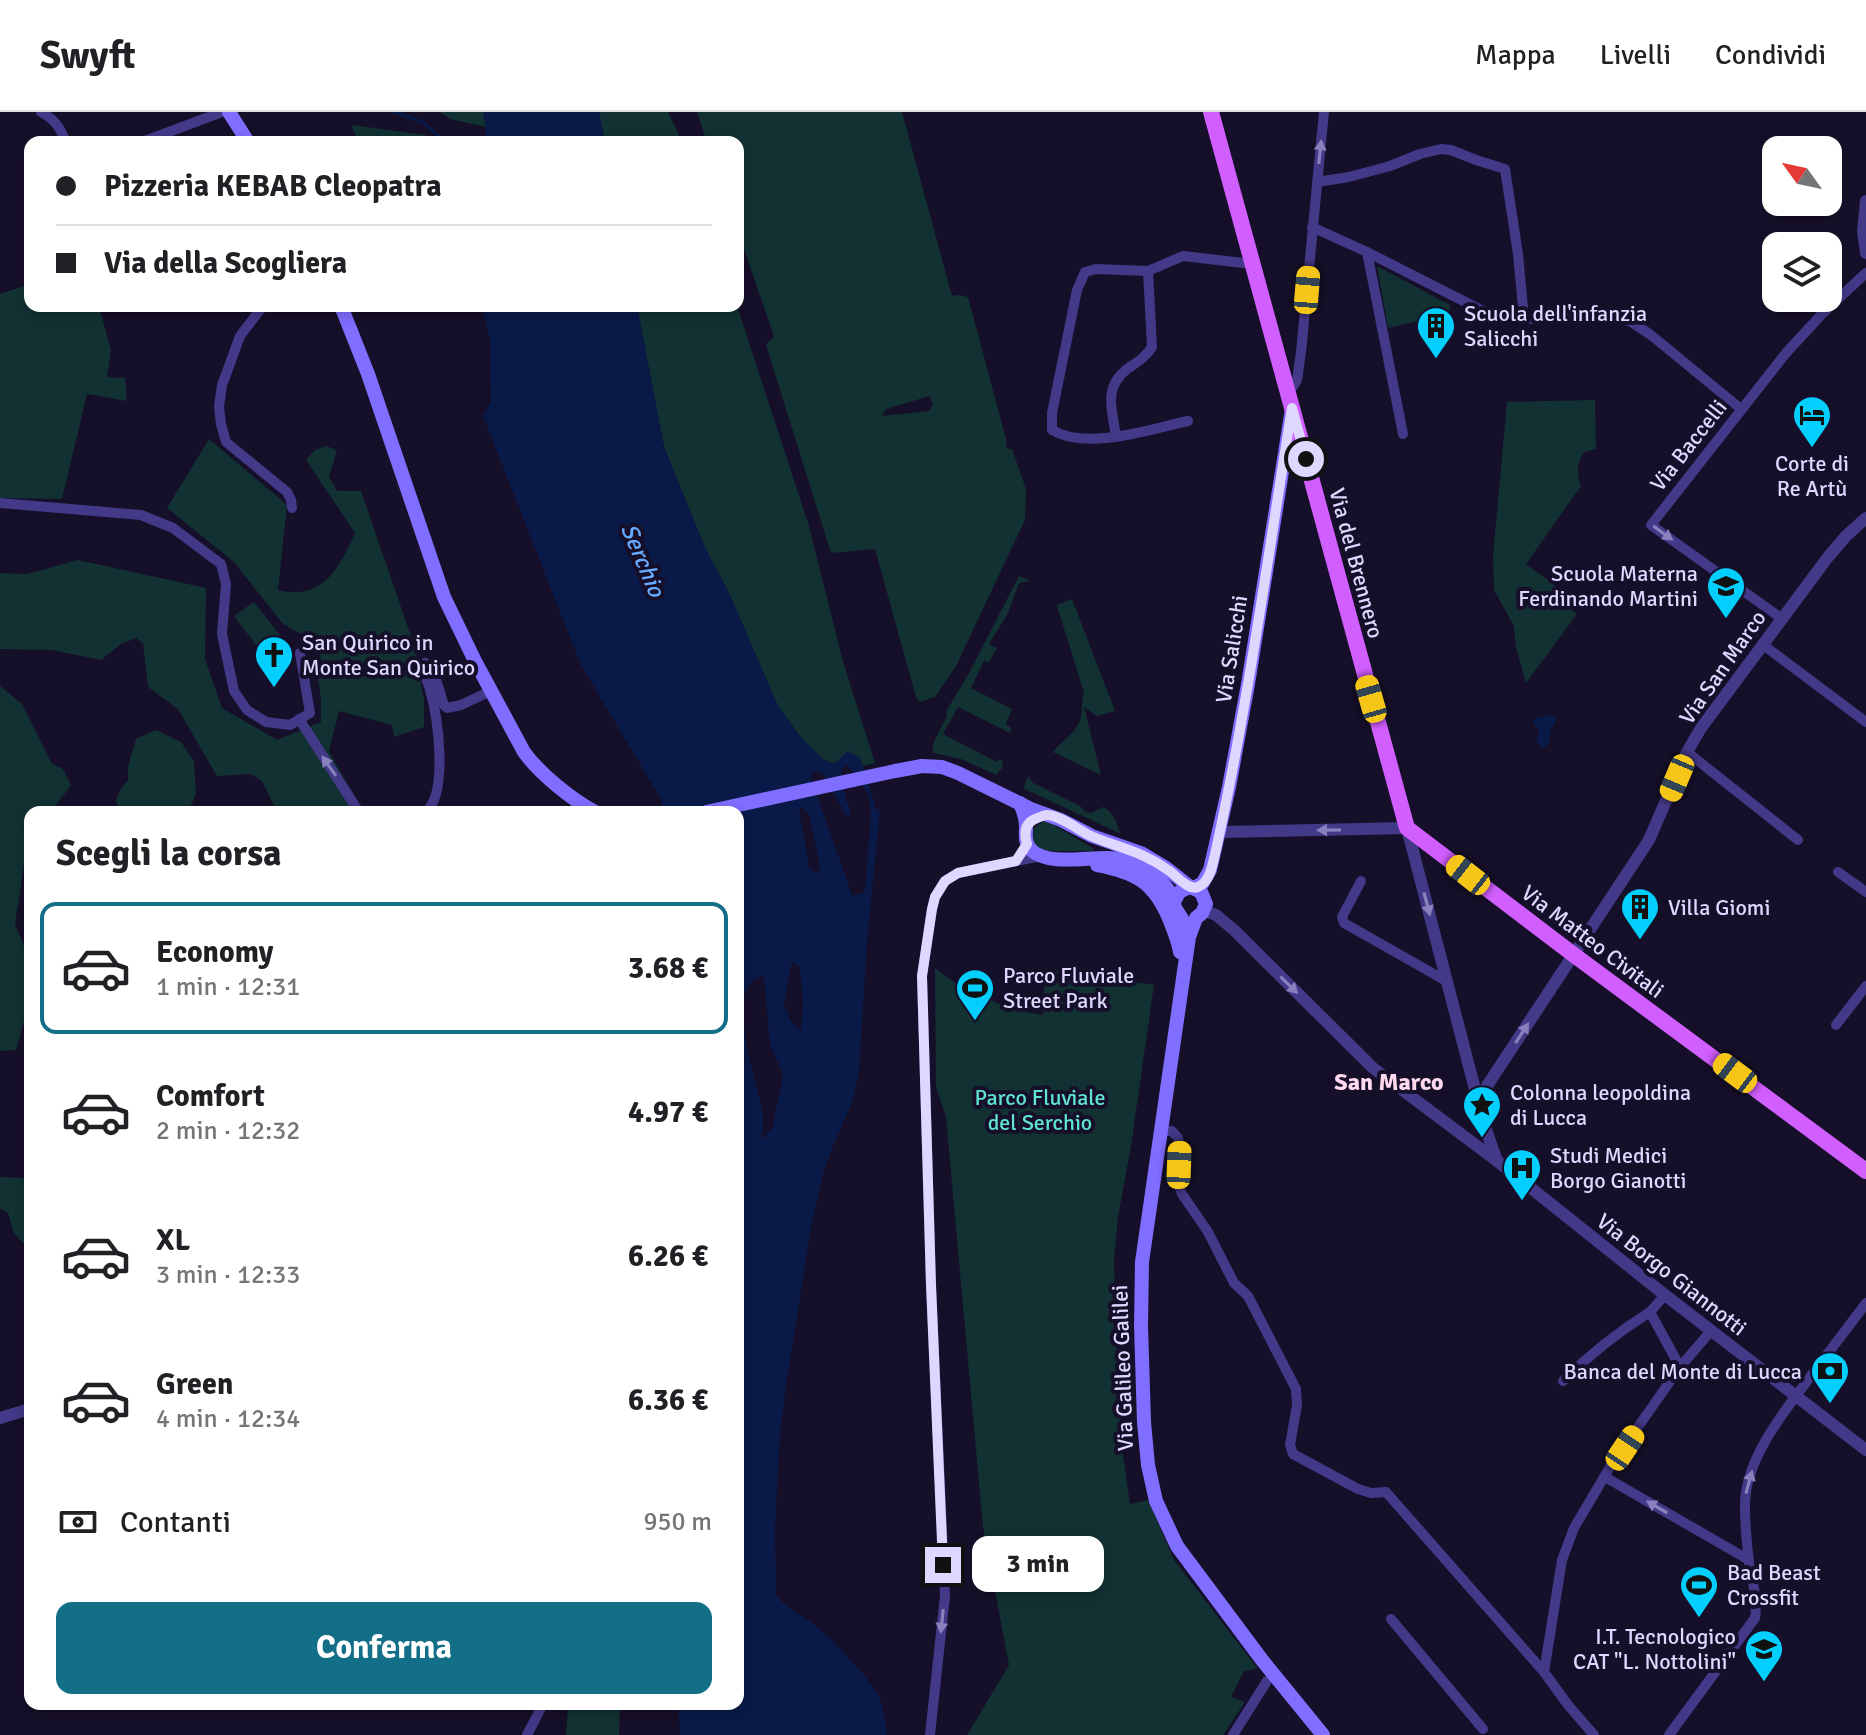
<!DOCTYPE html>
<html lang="it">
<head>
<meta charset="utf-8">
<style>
  :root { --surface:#fff; --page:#f6f6f6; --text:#202124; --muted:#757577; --line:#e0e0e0; --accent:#136f87 }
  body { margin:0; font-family:Signika,sans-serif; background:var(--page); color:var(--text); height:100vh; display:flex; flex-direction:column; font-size:30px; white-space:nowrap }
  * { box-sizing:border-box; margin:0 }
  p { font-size:26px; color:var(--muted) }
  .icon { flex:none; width:44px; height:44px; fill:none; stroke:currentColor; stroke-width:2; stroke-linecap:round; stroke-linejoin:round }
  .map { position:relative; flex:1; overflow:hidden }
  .panel { position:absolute; left:24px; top:694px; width:720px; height:904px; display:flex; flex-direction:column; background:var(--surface); border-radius:16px; box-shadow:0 4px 12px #0003 }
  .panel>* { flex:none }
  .guide { position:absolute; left:24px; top:24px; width:720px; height:176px; border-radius:16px; box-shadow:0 4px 12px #0003; display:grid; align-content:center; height:176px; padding:0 32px; background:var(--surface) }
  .needle { width:52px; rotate:303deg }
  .buttons { position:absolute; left:1762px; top:24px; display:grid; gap:16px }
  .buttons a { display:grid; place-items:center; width:80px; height:80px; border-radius:16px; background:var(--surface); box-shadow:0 4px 12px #0003; font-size:40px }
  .end { position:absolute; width:36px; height:36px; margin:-18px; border:10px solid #dfd7ff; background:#111; box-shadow:0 0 0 4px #111 }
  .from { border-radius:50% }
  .bubble { position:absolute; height:56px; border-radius:16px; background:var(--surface); box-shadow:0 4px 12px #0003; font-size:26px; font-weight:800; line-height:56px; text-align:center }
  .car { position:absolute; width:24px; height:48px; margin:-24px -12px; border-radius:10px; box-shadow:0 0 6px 2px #0007; background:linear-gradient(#f5c518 24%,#345 0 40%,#f5c518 0 76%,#345 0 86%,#f5c518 0) }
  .guide b { display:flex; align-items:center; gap:28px; height:76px; font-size:30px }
  .guide b+b { border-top:2px solid var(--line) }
  .guide i { width:20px; height:20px; background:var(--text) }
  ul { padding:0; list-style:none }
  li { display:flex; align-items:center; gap:24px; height:132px; margin:0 16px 12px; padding:0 16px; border:4px solid transparent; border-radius:16px }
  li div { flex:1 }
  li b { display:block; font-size:30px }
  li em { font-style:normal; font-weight:800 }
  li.active { border-color:var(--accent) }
  li>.icon { width:72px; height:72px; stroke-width:1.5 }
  h2 { padding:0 32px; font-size:36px; line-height:96px }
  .pay { display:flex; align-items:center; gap:20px; height:88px; padding:0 32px; font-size:30px }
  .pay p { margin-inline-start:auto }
  .primary-button { display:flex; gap:16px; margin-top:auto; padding:16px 32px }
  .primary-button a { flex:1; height:92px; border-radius:16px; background:var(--accent); color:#fff; font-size:32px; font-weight:800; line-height:92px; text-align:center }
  header { display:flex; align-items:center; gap:48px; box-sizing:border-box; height:112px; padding:0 40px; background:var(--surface); border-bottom:2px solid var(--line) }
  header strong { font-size:38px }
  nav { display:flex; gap:44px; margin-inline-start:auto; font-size:28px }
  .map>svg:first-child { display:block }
  .green { fill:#123133; fill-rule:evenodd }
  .water { fill:#091a48; fill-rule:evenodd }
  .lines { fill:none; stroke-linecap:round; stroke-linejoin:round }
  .stream { stroke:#091a48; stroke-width:3 }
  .minor { stroke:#433989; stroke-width:10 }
  .tertiary { stroke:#433989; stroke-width:12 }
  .secondary { stroke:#7f6eff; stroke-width:14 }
  .primary { stroke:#d15eff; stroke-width:16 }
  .oneway { fill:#8980be }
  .route { stroke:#dfd7ff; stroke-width:10 }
  .labels { text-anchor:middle; stroke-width:8; stroke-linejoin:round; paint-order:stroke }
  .poi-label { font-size:22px; fill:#dfd7ff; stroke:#160f29; text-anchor:start }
  .street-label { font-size:22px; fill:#dfd7ff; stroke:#160f29 }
  .park-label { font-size:22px; fill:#5ee4cf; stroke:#160f29 }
  .water-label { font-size:24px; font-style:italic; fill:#65aaff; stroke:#160f29 }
  .neighbourhood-label { font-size:24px; font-weight:bold; fill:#ffd9ee; stroke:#160f29 }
</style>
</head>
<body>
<header>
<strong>Swyft</strong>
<nav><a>Mappa</a><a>Livelli</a><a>Condividi</a></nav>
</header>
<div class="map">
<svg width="1866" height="1623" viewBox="0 0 1866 1623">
  <rect width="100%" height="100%" fill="#160f29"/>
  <g class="green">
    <polygon points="440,0 483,0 486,15 450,7"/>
    <polygon points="599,0 668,0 682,30 605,30"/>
    <path d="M697 0H902L952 184 958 183 968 185 1006 327 1007 337H1012L1026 377 1025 408 956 554 935 585 920 590 916 585 875 437 831 441 766 233 774 224 738 120V30H707ZM930 284 933 293 929 299 882 304 886 297Z"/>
    <polygon points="352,13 425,23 434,30 360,30 353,19"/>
    <polygon points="1377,154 1450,193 1449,202 1388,216"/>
    <path d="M30 172V194H140V199C126 200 114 195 100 198L111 238 107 265 125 266 127 289 87 282 62 387 0 386V182Z"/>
    <polygon points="637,194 737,194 809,414 844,553 875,651 863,654 860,646 834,652 823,647 802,627 778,594 728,479 706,438 664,335"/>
    <path d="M1595 288 1596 337 1584 340C1577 353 1576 360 1581 374L1526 452 1571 485 1565 493 1577 502 1526 571 1516 535 1514 514 1494 478 1493 444 1507 290Z"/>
    <path d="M209 327 287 393 278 478C322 489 339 457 355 421L306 348 315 338 326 334 337 338 329 365 337 379H361L414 533 424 588V615L394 625 392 613 339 599 329 639 363 700H277L262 669 251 662 217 664 178 597 148 575 143 531 136 526 121 532 101 548 52 538 0 537V461L27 462 78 448 206 476 205 547 222 596 277 628 321 610V586L315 547 321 545 314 529 283 512 234 450 167 396Z"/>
    <polygon points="1019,464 1030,469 1019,471 1008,501 989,532 997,536 989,550 984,549 971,576 1012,597 1006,612 1011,616 1010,621 958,595 943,622 997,650 999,647 1003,649 1002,656 996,663 961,647 934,641 932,638 934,630 946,606 947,598 969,561"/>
    <path d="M1072 487 1115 599 1097 604 1084 595 1101 663 1053 640C1061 629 1075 622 1080 609 1083 600 1081 590 1084 581L1058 497 1057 493Z"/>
    <polygon points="254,490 286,531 266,546 234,504"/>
    <polygon points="0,574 22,592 52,652 63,657 71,673 51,700 30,700 30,725 27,733 15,812 30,848 30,887 16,938 0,939"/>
    <polygon points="156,618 181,630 194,649 196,682 188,700 120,700 116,688 121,677 128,668 128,655 136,627"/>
    <path d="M1028 664 1033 671 1080 694 1086 700 1091 701 1103 695C1114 699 1116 712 1121 722L1025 677 1024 675Z"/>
    <path d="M1047 709 1094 737 1093 739C1082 738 1049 741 1040 737 1024 729 1032 712 1047 709Z"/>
    <polygon points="935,856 958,873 1011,897 1043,903 1045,856 1154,873 1131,1034 1118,1105 1114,1147 1115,1193 1123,1343 1130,1392 1148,1388 1174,1448 1258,1557 1244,1559 1231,1585 1245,1590 1223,1623 967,1623 1009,1553 983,1415 946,1005 936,975"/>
    <polygon points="0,1065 30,1066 30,1139 14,1121 8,1101 0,1096"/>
    <polygon points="568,1592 620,1592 619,1623 566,1623"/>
  </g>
  <g class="water">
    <polygon points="483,0 599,0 605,30 484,30 486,15"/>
    <path d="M482 194H637L664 335 706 438 728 479 778 594 802 627 823 647 834 652 848 639 860 646 876 696 880 699 867 830 859 960 853 988 831 1039 823 1061 811 1116 786 1273 780 1322 777 1377 775 1419 776 1483C787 1497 803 1504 816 1514 834 1529 864 1560 876 1580 884 1592 885 1609 887 1623H680L678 1592H738V700H662L661 687 581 553 483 304 491 290 490 227ZM848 653 868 682 871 700 865 779 858 783H852L810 664 815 659 824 663 846 704 851 702 842 671 841 657ZM801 694 809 702 820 754 817 763 809 755 799 698ZM793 850 800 856 803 888 801 920 791 909 784 893 791 853ZM764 864 770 933 783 962 773 1014 762 1028C762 1020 764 1011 763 1003 760 977 719 869 764 864Z"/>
    <polygon points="1549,603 1555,605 1556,609 1550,620 1549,631 1545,635 1541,635 1536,630 1539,620 1533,610 1536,606"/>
  </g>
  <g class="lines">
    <polyline class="stream" points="394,0 423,10 445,30"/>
    <g class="minor">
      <path d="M41 0C55 7 60 16 66 30"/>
      <polyline points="142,30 222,0"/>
      <polyline points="1317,70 1349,65 1390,54 1420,42 1441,37 1451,38 1476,48 1505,57 1518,142 1524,207"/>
      <polyline points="1312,115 1367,140 1491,203 1524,207 1594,205 1612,205 1630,209 1651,223 1741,297"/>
      <polyline points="1367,140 1403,322"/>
      <polyline points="263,194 240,224 228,257 222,273 219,295 221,312 226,330 287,380 291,388 292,396"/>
      <polyline points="1288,282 1297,268 1301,240 1324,0"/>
      <path d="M1188 309C1150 317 1087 339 1052 318V301L1077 178 1085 160 1096 157 1148 159 1183 144 1252 152"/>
      <path d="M1116 324C1112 297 1103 276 1127 257 1137 250 1145 246 1152 235L1148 159"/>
      <polyline points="0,391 141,403 173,416 221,452 226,472 222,522 234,579 247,598 266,610 290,613 310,601 300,541"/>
      <polyline points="1781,506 1651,413 1786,241 1823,201 1866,161"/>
      <polyline points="1762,532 1866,610"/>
      <polyline points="299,607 359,700"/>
      <polyline points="1687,640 1798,728"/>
      <path d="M427 699C448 678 438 605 430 578 428 569 423 563 422 554L425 551C436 559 439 579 444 593L447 596 461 593 491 579"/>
      <polyline points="1838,760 1866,780"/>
      <polyline points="1361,769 1342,805 1344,811 1448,870"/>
      <polyline points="1836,913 1866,874"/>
      <polyline points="1161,1019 1172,1019 1178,1026 1180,1035 1178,1072 1182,1082 1208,1120 1234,1171 1248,1184 1296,1277 1297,1293 1290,1333 1293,1342 1358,1377 1371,1381 1386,1380 1544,1560"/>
      <polyline points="1665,1183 1650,1200 1680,1255"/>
      <path d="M1563 1269C1590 1242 1618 1220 1650 1200"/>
      <polyline points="1605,1365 1749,1448"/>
      <polyline points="1391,1507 1483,1617"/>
      <polyline points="527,1623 543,1592"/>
      <polyline points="930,1623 945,1484 931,1173 922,864 932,797 935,785 945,769 958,761 1041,744"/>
      <polyline points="1233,1623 1267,1569"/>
      <polyline points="1594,1623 1568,1593 1544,1560 1562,1448 1574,1416 1610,1355 1680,1255 1711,1219"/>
      <path d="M1669 1623 1755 1506C1758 1488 1752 1468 1749 1451 1747 1433 1745 1413 1745 1395 1744 1347 1786 1297 1814 1260 1831 1237 1849 1214 1866 1191"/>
    </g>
    <g class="tertiary">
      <polyline points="1866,89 1863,120 1866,141"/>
      <polyline points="1220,720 1407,716 1484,1012 1497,1049"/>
      <polyline points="1202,801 1206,799 1216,803 1234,818 1373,956 1497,1049 1665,1183 1866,1338"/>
      <polyline points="1479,986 1649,728 1687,640 1701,616 1828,445 1846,424 1866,406"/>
      <polyline points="0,1306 30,1297"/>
    </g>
    <g class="secondary">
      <polyline points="229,0 248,30"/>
      <path d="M341 194 368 262 444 485 475 549 524 640C540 662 571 687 595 700"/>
      <path d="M1020 691C1023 698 1026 707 1026 715 1026 723 1024 730 1031 738 1048 754 1087 745 1109 746 1121 746 1134 751 1144 757 1161 765 1170 776 1174 793 1176 800 1181 803 1183 809 1186 815 1186 821 1187 827"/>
      <polyline points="706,700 895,659 922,654 942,655 958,661 1031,697 1061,708 1092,724 1141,741 1166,756 1190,775"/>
      <path d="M1097 753C1136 760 1155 771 1170 809 1174 819 1178 828 1180 840"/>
      <polyline points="1193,776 1202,772 1210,758 1229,675 1248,572 1292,297"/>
      <polyline points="1174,790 1179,780 1190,775 1201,780 1206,792 1202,801 1196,806 1189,825 1142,1150 1141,1214 1144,1310 1148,1353 1156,1389 1177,1434 1262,1548 1323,1623"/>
    </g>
    <polyline class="primary" points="1211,0 1407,716 1574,843 1866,1059"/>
  </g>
  <defs><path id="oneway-solid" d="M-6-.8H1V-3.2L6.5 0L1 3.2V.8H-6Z" transform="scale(2)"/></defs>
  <g class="oneway">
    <use href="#oneway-solid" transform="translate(1320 40) rotate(-84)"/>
    <use href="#oneway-solid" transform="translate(1663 421) rotate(36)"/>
    <use href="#oneway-solid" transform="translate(329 654) rotate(-125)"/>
    <use href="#oneway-solid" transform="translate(1329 718) rotate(179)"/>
    <use href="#oneway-solid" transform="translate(1427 792) rotate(75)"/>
    <use href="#oneway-solid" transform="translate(1289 873) rotate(44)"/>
    <use href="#oneway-solid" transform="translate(1522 921) rotate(-57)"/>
    <use href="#oneway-solid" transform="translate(1749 1370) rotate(-75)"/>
    <use href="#oneway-solid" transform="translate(1657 1395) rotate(-150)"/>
    <use href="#oneway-solid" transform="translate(942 1509) rotate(96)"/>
  </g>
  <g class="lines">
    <path class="route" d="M943 1453 931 1173 922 864 932 797 935 785 945 769 958 761 1016 749 1027 732C1024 722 1024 712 1035 707 1037 706 1045 703 1047 703 1062 704 1078 718 1091 724 1119 736 1142 739 1168 758 1176 763 1188 779 1198 775 1211 770 1213 749 1216 738 1248 592 1268 444 1292 296L1306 347"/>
  </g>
  <defs>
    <g id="building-pin" transform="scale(2)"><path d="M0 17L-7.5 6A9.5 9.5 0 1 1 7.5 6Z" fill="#03cfff" stroke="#160f29"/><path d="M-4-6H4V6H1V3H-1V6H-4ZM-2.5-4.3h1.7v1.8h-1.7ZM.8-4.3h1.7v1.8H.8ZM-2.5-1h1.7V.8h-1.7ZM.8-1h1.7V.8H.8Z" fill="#111"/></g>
    <g id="hotel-pin" transform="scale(2)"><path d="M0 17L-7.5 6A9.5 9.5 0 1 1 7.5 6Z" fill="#03cfff" stroke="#160f29"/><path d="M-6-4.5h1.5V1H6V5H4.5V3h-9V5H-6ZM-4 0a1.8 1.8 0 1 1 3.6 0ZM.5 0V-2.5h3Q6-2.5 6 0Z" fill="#111"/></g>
    <g id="school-pin" transform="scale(2)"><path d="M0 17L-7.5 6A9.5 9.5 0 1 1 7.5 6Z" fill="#03cfff" stroke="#160f29"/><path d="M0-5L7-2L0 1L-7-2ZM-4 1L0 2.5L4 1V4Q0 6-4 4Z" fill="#111"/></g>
    <g id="church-pin" transform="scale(2)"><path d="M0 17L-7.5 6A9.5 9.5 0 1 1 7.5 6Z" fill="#03cfff" stroke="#160f29"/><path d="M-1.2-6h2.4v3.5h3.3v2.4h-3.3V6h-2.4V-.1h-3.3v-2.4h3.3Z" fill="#111"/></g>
    <g id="stadium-pin" transform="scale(2)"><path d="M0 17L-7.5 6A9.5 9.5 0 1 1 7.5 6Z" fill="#03cfff" stroke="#160f29"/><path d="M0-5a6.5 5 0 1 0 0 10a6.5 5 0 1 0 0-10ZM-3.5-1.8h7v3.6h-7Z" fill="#111"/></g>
    <g id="sight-pin" transform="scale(2)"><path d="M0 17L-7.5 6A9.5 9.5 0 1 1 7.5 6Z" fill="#03cfff" stroke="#160f29"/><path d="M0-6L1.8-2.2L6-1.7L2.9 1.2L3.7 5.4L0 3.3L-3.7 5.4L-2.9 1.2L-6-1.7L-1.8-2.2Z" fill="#111"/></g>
    <g id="hospital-pin" transform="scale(2)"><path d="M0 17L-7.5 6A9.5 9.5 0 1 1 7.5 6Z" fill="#03cfff" stroke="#160f29"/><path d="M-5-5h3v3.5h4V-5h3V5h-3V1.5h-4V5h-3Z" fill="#111"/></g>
    <g id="bank-pin" transform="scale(2)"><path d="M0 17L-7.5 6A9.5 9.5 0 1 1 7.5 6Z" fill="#03cfff" stroke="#160f29"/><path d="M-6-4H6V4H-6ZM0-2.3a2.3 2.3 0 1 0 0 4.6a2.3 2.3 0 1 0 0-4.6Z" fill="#111"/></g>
  </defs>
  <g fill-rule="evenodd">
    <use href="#building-pin" x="1436" y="214"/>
    <use href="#hotel-pin" x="1812" y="303"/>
    <use href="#school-pin" x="1726" y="474"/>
    <use href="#church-pin" x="274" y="543"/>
    <use href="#building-pin" x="1640" y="795"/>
    <use href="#stadium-pin" x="975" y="876"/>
    <use href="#sight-pin" x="1482" y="993"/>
    <use href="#hospital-pin" x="1522" y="1056"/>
    <use href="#bank-pin" x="1830" y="1259"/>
    <use href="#stadium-pin" x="1699" y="1473"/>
    <use href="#school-pin" x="1764" y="1537"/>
  </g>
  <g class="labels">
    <g class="poi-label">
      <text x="1464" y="209">Scuola dell'infanzia<tspan x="1464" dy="25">Salicchi</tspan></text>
      <text x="1812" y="359" text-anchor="middle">Corte di<tspan x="1812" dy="25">Re Artù</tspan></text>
      <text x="1698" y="469" text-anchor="end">Scuola Materna<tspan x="1698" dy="25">Ferdinando Martini</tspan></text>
      <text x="302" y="538">San Quirico in<tspan x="302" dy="25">Monte San Quirico</tspan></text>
      <text x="1668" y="803">Villa Giomi</text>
      <text x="1003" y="871">Parco Fluviale<tspan x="1003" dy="25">Street Park</tspan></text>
      <text x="1510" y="988">Colonna leopoldina<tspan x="1510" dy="25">di Lucca</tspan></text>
      <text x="1550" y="1051">Studi Medici<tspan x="1550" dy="25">Borgo Gianotti</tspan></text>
      <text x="1802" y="1267" text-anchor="end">Banca del Monte di Lucca</text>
      <text x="1727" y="1468">Bad Beast<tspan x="1727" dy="25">Crossfit</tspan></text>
      <text x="1736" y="1532" text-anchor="end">I.T. Tecnologico<tspan x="1736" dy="25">CAT "L. Nottolini"</tspan></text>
    </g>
    <g class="street-label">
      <text transform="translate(1688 333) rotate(-52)" y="8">Via Baccelli</text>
      <text transform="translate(1357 451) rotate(75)" y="8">Via del Brennero</text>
      <text transform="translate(1231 537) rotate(-81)" y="8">Via Salicchi</text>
      <text transform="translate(1722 555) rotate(-55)" y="8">Via San Marco</text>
      <text transform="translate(1593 829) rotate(37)" y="8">Via Matteo Civitali</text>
      <text transform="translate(1672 1162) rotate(38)" y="8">Via Borgo Giannotti</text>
      <text transform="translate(1122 1256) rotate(-92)" y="8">Via Galileo Galilei</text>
    </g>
    <g class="park-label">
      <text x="1040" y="993">Parco Fluviale<tspan x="1040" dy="25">del Serchio</tspan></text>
    </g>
    <g class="water-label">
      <text transform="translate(643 448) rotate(67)" y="8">Serchio</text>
    </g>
    <g class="neighbourhood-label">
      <text x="1389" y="978">San Marco</text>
    </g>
  </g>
</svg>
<div class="buttons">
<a><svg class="needle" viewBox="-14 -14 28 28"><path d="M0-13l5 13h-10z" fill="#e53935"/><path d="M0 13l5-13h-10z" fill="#757577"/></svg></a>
<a><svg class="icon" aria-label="layers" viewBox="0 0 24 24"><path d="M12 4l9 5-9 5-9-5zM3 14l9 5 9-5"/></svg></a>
</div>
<i class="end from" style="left:1306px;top:347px"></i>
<i class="end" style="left:943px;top:1453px"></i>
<div class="bubble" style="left:972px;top:1424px;width:132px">3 min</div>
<i class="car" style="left:1307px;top:178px;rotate:5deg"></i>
<i class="car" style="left:1371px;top:587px;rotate:344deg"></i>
<i class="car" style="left:1677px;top:666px;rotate:203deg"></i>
<i class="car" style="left:1468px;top:763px;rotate:308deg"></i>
<i class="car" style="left:1735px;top:961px;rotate:307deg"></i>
<i class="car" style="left:1179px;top:1053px;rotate:2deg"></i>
<i class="car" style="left:1625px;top:1336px;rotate:34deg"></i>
<div class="guide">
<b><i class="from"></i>Pizzeria KEBAB Cleopatra</b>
<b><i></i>Via della Scogliera</b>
</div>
<section class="panel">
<h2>Scegli la corsa</h2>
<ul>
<li class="active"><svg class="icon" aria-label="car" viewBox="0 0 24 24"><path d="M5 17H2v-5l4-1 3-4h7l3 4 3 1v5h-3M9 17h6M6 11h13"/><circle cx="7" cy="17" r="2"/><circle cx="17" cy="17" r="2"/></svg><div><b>Economy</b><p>1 min · 12:31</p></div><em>3.68 €</em></li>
<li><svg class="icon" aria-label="car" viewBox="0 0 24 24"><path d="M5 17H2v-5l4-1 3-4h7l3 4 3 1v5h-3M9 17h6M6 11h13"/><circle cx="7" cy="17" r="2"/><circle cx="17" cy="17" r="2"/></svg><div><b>Comfort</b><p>2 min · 12:32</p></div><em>4.97 €</em></li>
<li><svg class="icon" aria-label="car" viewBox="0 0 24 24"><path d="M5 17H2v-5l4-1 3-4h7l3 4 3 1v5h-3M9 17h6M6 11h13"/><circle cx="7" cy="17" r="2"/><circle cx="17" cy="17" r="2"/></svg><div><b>XL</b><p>3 min · 12:33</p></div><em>6.26 €</em></li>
<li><svg class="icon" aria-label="car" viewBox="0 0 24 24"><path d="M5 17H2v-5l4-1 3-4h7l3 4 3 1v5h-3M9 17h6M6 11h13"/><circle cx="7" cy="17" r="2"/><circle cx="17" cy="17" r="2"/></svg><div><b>Green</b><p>4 min · 12:34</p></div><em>6.36 €</em></li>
</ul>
<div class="pay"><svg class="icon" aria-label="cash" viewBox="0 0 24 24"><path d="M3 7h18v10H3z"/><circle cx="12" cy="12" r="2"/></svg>Contanti<p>950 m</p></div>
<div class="primary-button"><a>Conferma</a></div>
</section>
</div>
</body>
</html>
